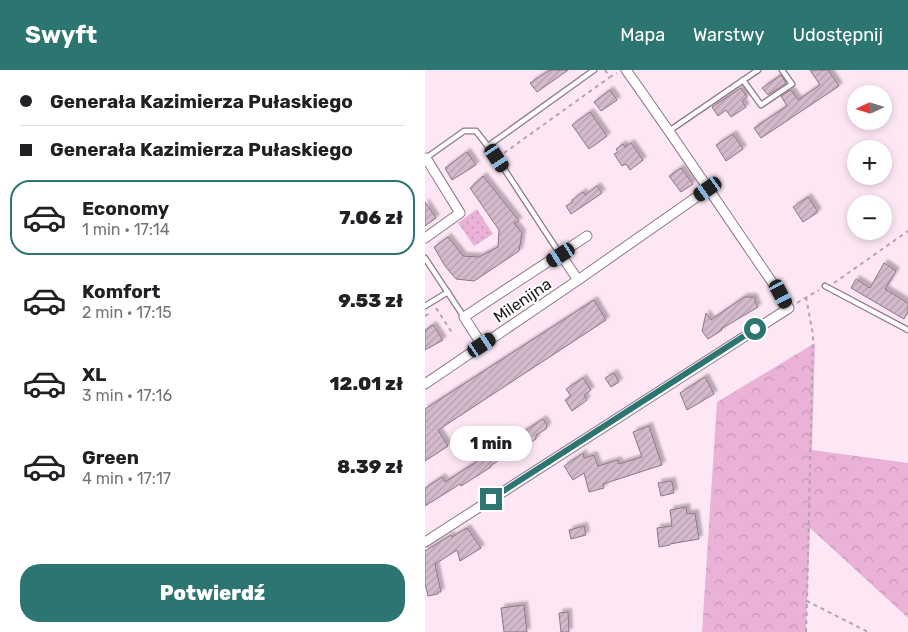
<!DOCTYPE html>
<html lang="pl">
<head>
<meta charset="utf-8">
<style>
  :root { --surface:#fff; --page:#f6f6f6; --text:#202124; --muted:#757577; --line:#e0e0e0; --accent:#2c7570 }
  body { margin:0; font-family:Rubik,sans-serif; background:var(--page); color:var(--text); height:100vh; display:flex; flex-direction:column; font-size:19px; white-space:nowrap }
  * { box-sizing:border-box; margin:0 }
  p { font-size:16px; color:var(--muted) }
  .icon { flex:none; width:28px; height:28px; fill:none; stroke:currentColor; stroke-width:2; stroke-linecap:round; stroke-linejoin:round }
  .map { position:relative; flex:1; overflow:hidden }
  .panel { display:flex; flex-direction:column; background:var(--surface); width:425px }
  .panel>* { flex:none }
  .banner { display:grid; align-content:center; height:110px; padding:0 20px; background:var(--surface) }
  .needle { width:32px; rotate:266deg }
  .tools { position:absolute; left:422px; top:15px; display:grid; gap:10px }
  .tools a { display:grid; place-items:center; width:45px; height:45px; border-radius:50%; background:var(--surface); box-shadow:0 2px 8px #0003; font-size:25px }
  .end { position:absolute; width:22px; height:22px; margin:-11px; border:6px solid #2c7570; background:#fff; box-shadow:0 0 0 2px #fff }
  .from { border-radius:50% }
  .bubble { position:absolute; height:35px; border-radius:18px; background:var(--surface); box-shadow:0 2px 8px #0003; font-size:16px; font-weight:800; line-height:35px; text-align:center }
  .car { position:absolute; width:15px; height:30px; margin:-15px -8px; border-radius:6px; box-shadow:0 0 4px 1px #0007; background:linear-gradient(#222 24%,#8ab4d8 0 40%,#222 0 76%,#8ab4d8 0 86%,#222 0) }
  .banner b { display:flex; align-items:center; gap:18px; height:48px; font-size:19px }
  .banner b+b { border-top:1px solid var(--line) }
  .banner i { width:12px; height:12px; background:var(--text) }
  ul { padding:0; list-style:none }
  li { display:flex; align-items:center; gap:15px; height:75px; margin:0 10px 8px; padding:0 10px; border:2px solid transparent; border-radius:20px }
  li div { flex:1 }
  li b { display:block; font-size:19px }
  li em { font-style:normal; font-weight:800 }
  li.on { border-color:var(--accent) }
  li>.icon { width:45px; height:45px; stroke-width:1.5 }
  .action { display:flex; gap:10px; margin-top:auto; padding:10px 20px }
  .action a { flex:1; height:58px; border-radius:20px; background:var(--accent); color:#fff; font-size:20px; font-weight:800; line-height:58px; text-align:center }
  header { display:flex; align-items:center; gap:30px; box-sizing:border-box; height:70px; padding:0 25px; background:var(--accent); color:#fff }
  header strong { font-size:24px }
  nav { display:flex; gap:28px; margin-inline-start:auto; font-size:18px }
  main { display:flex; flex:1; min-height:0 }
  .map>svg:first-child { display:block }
  .forest { fill:url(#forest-crowns) }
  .park { fill:url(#park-dots) }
  .building { fill:url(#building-hatch); stroke:#8e7685; filter:url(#shadow) }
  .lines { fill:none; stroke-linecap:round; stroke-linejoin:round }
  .lane-casing { stroke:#917888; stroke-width:7 }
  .street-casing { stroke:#917888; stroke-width:11 }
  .path { stroke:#b5a3ae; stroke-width:2; stroke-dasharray:4 4; stroke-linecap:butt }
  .lane { stroke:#fff; stroke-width:4.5 }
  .street { stroke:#fff; stroke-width:9 }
  .route { stroke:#2c7570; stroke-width:6 }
  .labels { text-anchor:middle; stroke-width:4; stroke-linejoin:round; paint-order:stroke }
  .street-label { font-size:16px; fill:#1f161c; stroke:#fff }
</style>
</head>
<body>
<header>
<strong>Swyft</strong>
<nav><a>Mapa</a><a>Warstwy</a><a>Udostępnij</a></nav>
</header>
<main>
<section class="panel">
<div class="banner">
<b><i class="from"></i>Generała Kazimierza Pułaskiego</b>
<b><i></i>Generała Kazimierza Pułaskiego</b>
</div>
<ul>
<li class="on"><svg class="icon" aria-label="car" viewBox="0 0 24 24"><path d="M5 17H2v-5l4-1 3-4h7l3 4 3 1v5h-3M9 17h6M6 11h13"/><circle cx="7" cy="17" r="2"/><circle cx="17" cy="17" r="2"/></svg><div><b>Economy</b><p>1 min · 17:14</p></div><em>7.06 zł</em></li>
<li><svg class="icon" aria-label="car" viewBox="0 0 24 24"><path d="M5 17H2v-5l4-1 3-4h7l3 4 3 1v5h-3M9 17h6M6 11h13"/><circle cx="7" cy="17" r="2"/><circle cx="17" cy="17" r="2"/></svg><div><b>Komfort</b><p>2 min · 17:15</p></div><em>9.53 zł</em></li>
<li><svg class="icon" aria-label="car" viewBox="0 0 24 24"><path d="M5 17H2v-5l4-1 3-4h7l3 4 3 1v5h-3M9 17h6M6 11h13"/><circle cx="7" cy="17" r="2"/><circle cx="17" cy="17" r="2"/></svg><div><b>XL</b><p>3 min · 17:16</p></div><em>12.01 zł</em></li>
<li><svg class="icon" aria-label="car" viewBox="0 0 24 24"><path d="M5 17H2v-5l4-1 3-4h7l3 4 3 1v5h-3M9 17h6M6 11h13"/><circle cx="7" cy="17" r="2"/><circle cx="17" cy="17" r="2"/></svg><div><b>Green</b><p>4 min · 17:17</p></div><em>8.39 zł</em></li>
</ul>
<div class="action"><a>Potwierdź</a></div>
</section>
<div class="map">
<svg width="483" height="562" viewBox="0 0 483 562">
  <defs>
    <pattern id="forest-crowns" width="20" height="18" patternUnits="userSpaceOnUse" patternTransform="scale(1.25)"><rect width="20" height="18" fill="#e9b2d6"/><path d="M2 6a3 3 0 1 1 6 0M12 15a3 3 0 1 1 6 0" fill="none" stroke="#c798b7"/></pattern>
    <pattern id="park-dots" width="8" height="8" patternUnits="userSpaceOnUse" patternTransform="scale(1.25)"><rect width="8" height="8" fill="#e9b2d6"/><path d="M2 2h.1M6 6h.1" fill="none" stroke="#c798b7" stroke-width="1.8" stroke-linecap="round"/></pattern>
    <pattern id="building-hatch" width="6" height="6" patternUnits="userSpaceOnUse" patternTransform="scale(1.25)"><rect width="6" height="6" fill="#d4bacb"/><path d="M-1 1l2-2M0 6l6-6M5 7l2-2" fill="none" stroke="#b69fae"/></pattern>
    <filter id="shadow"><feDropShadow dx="3.5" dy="-3.5" stdDeviation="1" flood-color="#0004"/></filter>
  </defs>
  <rect width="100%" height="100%" fill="#fde7f5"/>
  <polygon class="forest" points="390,273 387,380 483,393 483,548 385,458 381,562 277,562 292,332"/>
  <polygon class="park" points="52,139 68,164 49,176 33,153"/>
  <g class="building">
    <polygon points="125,0 143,0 112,22 105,13"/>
    <polygon points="385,0 403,0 414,16 336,68 329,58 362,36 356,26 366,20 373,30 395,15"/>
    <polygon points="356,5 361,13 343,25 337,18"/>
    <polygon points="316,18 322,27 317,31 321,37 306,47 301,40 293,46 287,37"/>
    <polygon points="185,20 192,30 176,41 169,32"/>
    <polygon points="165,42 182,66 164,79 147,55"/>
    <polygon points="308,64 318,79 301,91 291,75"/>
    <polygon points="206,73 218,90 205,100 201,94 197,96 189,84 193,82 191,79 198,74 200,77"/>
    <polygon points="42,82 51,95 27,110 20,98"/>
    <polygon points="256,98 268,114 256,122 244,106"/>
    <polygon points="58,106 94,151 89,153 97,163 94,181 49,211 31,209 20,196 9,177 23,167 38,186 54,187 73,177 74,160 45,118"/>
    <polygon points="172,116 177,123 146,144 141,136 148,132 147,130 158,122 160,125"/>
    <polygon points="383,127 393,142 378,152 368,137"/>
    <polygon points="0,132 11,148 0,156"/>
    <polygon points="459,193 471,201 460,219 483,233 483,241 479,249 426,218 431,209 445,218"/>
    <polygon points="319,227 328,227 330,229 330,232 333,237 296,259 297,260 283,269 277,261 281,243 286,250"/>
    <polygon points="169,230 181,250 13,360 23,376 0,391 0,339"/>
    <polygon points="8,255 18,270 0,280 0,260"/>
    <polygon points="189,303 194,312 186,317 180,308"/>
    <polygon points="280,307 289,324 262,340 255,323"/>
    <polygon points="158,308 166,320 159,325 162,330 147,341 140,330 146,326 141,319"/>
    <polygon points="118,349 122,355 121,359 111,365 111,369 105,373 101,372 65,396 66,397 36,416 35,414 0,436 0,418 17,407 20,412"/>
    <polygon points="224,356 237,395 178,414 179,418 164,422 159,403 148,410 139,396 158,383 159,388 169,385 173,396 193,390 194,394 217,387 208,362"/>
    <polygon points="247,411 249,423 236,426 233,413"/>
    <polygon points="261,437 262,444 270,443 274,469 245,474 245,475 234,477 232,458 247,456 245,440"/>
    <polygon points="159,456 161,465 146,469 144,460"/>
    <polygon points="42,458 56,478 35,491 32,480 10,494 16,522 13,522 13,524 3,526 0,513 0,481 26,465 27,467"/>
    <polygon points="99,535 102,562 79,562 76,538"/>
    <polygon points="143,542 144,562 136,562 134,543"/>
  </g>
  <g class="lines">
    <g class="lane-casing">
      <g id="lane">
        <polyline points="318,10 336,35 367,14 357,0"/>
        <polyline points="244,61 333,0"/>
        <polyline points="63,76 169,0"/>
        <polyline points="1,88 39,61 51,61 72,88 135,184"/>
        <polyline points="0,188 39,247"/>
        <polyline points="400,216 483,260"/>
        <polyline points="0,236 23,222"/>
      </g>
    </g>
    <g class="street-casing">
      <g id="street">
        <polyline points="0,168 35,143 1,88"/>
        <polyline points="136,185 153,210"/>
        <polyline points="57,275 39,247 162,166"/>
        <polyline points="0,314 153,210 283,119"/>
        <path d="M0 472 364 238 356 225C304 150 254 74 201 0"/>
      </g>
    </g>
    <g class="path">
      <polyline points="180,0 185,7 192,3"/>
      <polyline points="79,83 185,7"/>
      <polyline points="409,213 483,161"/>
      <polyline points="381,227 388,265 382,531 443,562"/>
      <polyline points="372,233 394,220"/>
      <polyline points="11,238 28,264"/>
      <polyline points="0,246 4,244"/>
      <polyline points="381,562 382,531"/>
    </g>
    <use href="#lane" class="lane"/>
    <use href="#street" class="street"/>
  </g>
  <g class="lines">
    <polyline class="route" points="66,429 330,259"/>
  </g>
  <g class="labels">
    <g class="street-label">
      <text transform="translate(97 230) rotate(-34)" y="6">Milenijna</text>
    </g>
  </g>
</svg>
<div class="tools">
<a><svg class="needle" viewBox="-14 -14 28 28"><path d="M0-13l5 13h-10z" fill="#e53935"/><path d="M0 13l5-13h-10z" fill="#757577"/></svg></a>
<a>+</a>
<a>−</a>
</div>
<i class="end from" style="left:330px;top:259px"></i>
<i class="end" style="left:66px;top:429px"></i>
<div class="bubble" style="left:25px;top:356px;width:82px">1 min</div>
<i class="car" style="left:72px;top:88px;rotate:146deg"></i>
<i class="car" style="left:283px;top:119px;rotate:235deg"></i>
<i class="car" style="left:136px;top:185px;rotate:237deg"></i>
<i class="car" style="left:356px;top:224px;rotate:152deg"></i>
<i class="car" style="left:57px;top:275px;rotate:56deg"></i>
</div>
</main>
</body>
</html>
